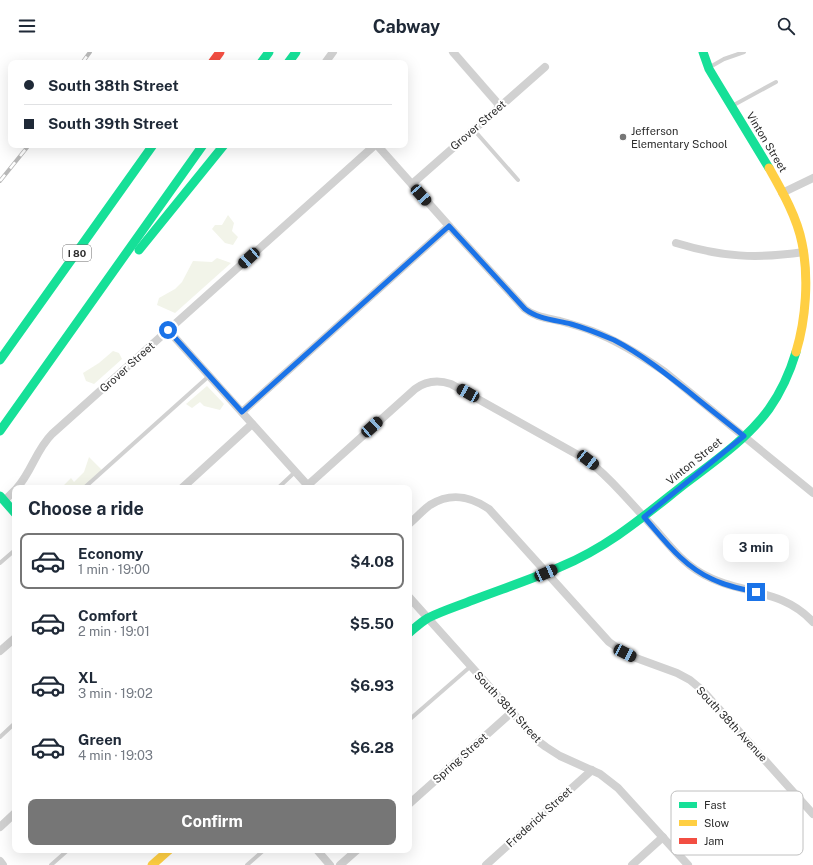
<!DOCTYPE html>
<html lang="en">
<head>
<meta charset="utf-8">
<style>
  :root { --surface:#fff; --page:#f6f6f7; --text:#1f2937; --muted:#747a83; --line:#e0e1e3; --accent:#767676 }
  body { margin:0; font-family:"Public Sans",sans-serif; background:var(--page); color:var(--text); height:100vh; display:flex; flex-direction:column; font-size:15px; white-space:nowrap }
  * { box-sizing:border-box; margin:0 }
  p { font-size:13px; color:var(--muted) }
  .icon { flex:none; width:22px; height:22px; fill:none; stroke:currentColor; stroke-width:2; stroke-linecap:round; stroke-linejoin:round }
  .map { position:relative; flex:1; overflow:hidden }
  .side { position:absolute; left:12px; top:433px; width:400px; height:368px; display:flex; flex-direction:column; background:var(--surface); border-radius:8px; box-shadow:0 4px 16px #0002 }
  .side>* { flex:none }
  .banner { position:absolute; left:8px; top:8px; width:400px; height:88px; border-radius:8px; box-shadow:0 4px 16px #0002; display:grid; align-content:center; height:88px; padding:0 16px; background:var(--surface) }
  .end { position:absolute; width:18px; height:18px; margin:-9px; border:5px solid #1a73e8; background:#fff; box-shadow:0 0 0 2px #fff }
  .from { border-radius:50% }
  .bubble { position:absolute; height:28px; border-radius:8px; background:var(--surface); box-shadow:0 4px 16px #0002; font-size:13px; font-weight:700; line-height:28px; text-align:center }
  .car { position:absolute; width:12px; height:24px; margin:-12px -6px; border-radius:5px; box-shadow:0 0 3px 1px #0007; background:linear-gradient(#222 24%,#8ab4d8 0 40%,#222 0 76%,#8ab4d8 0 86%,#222 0) }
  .banner b { display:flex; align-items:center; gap:14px; height:38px; font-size:15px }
  .banner b+b { border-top:1px solid var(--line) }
  .banner i { width:10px; height:10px; background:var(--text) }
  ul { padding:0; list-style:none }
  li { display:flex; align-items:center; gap:12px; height:56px; margin:0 8px 6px; padding:0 8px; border:2px solid transparent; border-radius:8px }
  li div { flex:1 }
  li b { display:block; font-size:15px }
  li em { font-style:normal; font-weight:700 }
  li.current { border-color:var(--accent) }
  li>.icon { width:36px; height:36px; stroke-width:1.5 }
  h2 { padding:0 16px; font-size:18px; line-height:48px }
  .button { display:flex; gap:8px; margin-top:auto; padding:8px 16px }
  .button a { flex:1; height:46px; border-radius:8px; background:var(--accent); color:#fff; font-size:16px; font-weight:700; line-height:46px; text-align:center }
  header { display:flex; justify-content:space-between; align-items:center; height:52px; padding:0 16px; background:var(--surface); font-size:18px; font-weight:700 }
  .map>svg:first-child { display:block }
  .green { fill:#f2f4e9 }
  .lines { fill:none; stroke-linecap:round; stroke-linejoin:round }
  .lane { stroke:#d1d1d1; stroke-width:4 }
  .street { stroke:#d1d1d1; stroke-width:8 }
  .fast { stroke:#16e098; stroke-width:9 }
  .slow { stroke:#ffcf43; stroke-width:9 }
  .jam { stroke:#f24e42; stroke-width:9 }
  .rail-casing { stroke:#b8b8b8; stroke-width:4 }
  .rail { stroke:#fff; stroke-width:2.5; stroke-dasharray:8; stroke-linecap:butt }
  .route { stroke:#1a73e8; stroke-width:5 }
  .poi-dot { fill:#767676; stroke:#fff; stroke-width:1.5 }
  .labels { text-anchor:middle; stroke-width:4; stroke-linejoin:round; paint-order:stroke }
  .shield { fill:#fff; stroke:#6b6b6b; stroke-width:1 }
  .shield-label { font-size:10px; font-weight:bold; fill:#2c2c2c }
  .street-label { font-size:11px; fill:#2c2c2c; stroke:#fff }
  .poi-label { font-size:11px; fill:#2c2c2c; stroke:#fff; text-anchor:start }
  .key { fill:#fff; stroke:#c0c0c0; stroke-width:1 }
  .key-label { font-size:11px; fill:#2c2c2c }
</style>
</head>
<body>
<header><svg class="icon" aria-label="menu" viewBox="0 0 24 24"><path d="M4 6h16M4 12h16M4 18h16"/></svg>Cabway<svg class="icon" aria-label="search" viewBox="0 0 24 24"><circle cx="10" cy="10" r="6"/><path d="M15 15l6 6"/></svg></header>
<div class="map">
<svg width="813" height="813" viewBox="0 0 813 813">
  <rect width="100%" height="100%" fill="#fff"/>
  <g class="green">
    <polygon points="228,163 234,171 232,179 238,185 233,193 225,191 212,177 215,173 222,173"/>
    <polygon points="217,206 231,211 175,261 157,253 159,246 175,237 182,230 193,209 212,210"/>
    <polygon points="113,299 119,301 122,307 94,332 86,329 83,321 99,311"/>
    <polygon points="207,334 224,352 220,358 204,354 200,350 192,356 186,352"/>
    <polygon points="89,405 102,418 82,436 61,436 71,426 74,430 84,420"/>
  </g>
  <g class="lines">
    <g class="lane">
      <polyline points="710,15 724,7 744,0"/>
      <polyline points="732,54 776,30"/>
      <polyline points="474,78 518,128"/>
      <polyline points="84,436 209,324"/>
      <polyline points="278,436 295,420"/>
      <polyline points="0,511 15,498"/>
      <polyline points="409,668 471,614"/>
      <polyline points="0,685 15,671"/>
      <polyline points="51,813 68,798"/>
      <polyline points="247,813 264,798"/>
    </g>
    <g class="street">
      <polyline points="453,0 500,54"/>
      <polyline points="325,11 333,0"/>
      <path d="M377 93 449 174 525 257C535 265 547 266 560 269 571 272 582 275 592 279 618 289 642 304 665 320L813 441"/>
      <polyline points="412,132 545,15"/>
      <polyline points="782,141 813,126"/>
      <path d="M676 191C722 205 756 207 804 200"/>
      <polyline points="168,278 310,436"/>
      <polyline points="242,360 449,174"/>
      <path d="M308 433 415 337C426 329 439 328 451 332L587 408C600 418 611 429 622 441 633 453 644 465 655 477 669 493 682 510 701 521 738 543 781 535 813 570"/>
      <path d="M17 436C32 419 36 398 52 382L375 93"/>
      <polyline points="182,436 252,372"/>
      <polyline points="4,449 15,438"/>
      <path d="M409 472C416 466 423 458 430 453 451 440 470 444 489 457L609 590 625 601 636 606 677 621 690 628 702 638 813 762"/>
      <polyline points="409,545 538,689 546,695 560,704 600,722 618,736 688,813"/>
      <polyline points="0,599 15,586"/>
      <polyline points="409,752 512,660"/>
      <polyline points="0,775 15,761"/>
      <polyline points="317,798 330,813"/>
      <polyline points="0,809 3,813"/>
      <polyline points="340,813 357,798"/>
      <polyline points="486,813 592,718"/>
      <polyline points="632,813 663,785"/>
    </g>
    <g class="fast">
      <polyline points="703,0 709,17 718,32 769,116"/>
      <polyline points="261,11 269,0"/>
      <polyline points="288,11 296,0"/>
      <polyline points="139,198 224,93"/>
      <polyline points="0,308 153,93"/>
      <polyline points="0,379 203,93"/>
      <polyline points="0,444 15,461"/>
      <path d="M409 581C415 576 421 570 428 566 442 559 458 554 473 548 502 537 532 527 560 515 610 494 644 464 686 431 715 409 747 387 769 357 781 340 790 320 796 300"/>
    </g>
    <g class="slow">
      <path d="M769 116C782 139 797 165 802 191 809 225 806 267 796 300"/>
      <polyline points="152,813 169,798"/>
    </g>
    <polyline class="jam" points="212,11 220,0"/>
    <g class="rail-casing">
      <g id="rail">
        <polyline points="82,11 90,0"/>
        <polyline points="0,129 29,93"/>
      </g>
    </g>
    <use href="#rail" class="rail"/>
  </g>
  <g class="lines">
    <path class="route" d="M168 278 242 360 449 174 525 257C538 267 555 268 571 272 585 276 600 282 614 288 641 302 665 321 689 340 707 355 725 369 744 384L644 465C665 489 683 514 712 527 726 534 741 537 756 540"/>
  </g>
  <circle class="poi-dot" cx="623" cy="85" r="4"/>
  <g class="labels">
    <rect class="shield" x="63" y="193" width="28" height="16" rx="3"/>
    <g class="shield-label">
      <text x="77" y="205">I 80</text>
    </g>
    <g class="street-label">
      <text transform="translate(478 73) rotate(-41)" y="4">Grover Street</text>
      <text transform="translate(767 90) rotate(59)" y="4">Vinton Street</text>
      <text transform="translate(127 315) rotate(-42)" y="4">Grover Street</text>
      <text transform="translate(694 409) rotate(-39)" y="4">Vinton Street</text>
      <text transform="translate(508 655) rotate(47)" y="4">South 38th Street</text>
      <text transform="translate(732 672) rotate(47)" y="4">South 38th Avenue</text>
      <text transform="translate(460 706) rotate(-42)" y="4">Spring Street</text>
      <text transform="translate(539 765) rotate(-42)" y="4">Frederick Street</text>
    </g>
    <g class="poi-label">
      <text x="631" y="83">Jefferson<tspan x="631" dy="13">Elementary School</tspan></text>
    </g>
  </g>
  <rect x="671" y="739" width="132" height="64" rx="6" class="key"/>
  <rect x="679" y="750" width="18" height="6" fill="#16e098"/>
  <rect x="679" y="768" width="18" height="6" fill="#ffcf43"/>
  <rect x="679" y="786" width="18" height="6" fill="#f24e42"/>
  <g class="key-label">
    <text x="704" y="757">Fast</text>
    <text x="704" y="775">Slow</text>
    <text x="704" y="793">Jam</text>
  </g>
</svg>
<i class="end from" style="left:168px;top:278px"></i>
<i class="end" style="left:756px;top:540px"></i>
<div class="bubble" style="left:723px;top:482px;width:66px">3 min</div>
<i class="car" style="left:421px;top:143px;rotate:138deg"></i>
<i class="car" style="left:249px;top:206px;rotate:228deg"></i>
<i class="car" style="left:468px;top:341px;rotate:299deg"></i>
<i class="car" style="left:372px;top:375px;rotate:48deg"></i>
<i class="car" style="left:588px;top:408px;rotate:128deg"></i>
<i class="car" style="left:546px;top:521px;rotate:66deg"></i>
<i class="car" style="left:625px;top:601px;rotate:116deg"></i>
<div class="banner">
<b><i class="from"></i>South 38th Street</b>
<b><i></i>South 39th Street</b>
</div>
<section class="side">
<h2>Choose a ride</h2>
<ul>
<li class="current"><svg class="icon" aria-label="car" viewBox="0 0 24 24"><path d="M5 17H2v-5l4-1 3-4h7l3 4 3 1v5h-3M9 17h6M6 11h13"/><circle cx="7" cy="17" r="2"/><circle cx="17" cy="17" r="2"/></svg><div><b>Economy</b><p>1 min · 19:00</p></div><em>$4.08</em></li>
<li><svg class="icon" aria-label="car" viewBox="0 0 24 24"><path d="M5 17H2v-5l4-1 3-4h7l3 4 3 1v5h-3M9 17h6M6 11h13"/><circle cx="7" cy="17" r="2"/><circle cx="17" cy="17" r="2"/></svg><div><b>Comfort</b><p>2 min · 19:01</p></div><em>$5.50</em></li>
<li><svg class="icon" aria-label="car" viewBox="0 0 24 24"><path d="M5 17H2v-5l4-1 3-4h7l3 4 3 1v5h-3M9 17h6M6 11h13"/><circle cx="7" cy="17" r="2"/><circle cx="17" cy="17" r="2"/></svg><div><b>XL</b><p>3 min · 19:02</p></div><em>$6.93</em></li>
<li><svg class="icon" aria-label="car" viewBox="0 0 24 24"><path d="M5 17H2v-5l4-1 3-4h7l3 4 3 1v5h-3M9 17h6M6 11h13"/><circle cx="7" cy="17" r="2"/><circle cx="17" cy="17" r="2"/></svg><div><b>Green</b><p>4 min · 19:03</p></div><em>$6.28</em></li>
</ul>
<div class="button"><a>Confirm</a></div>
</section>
</div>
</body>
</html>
